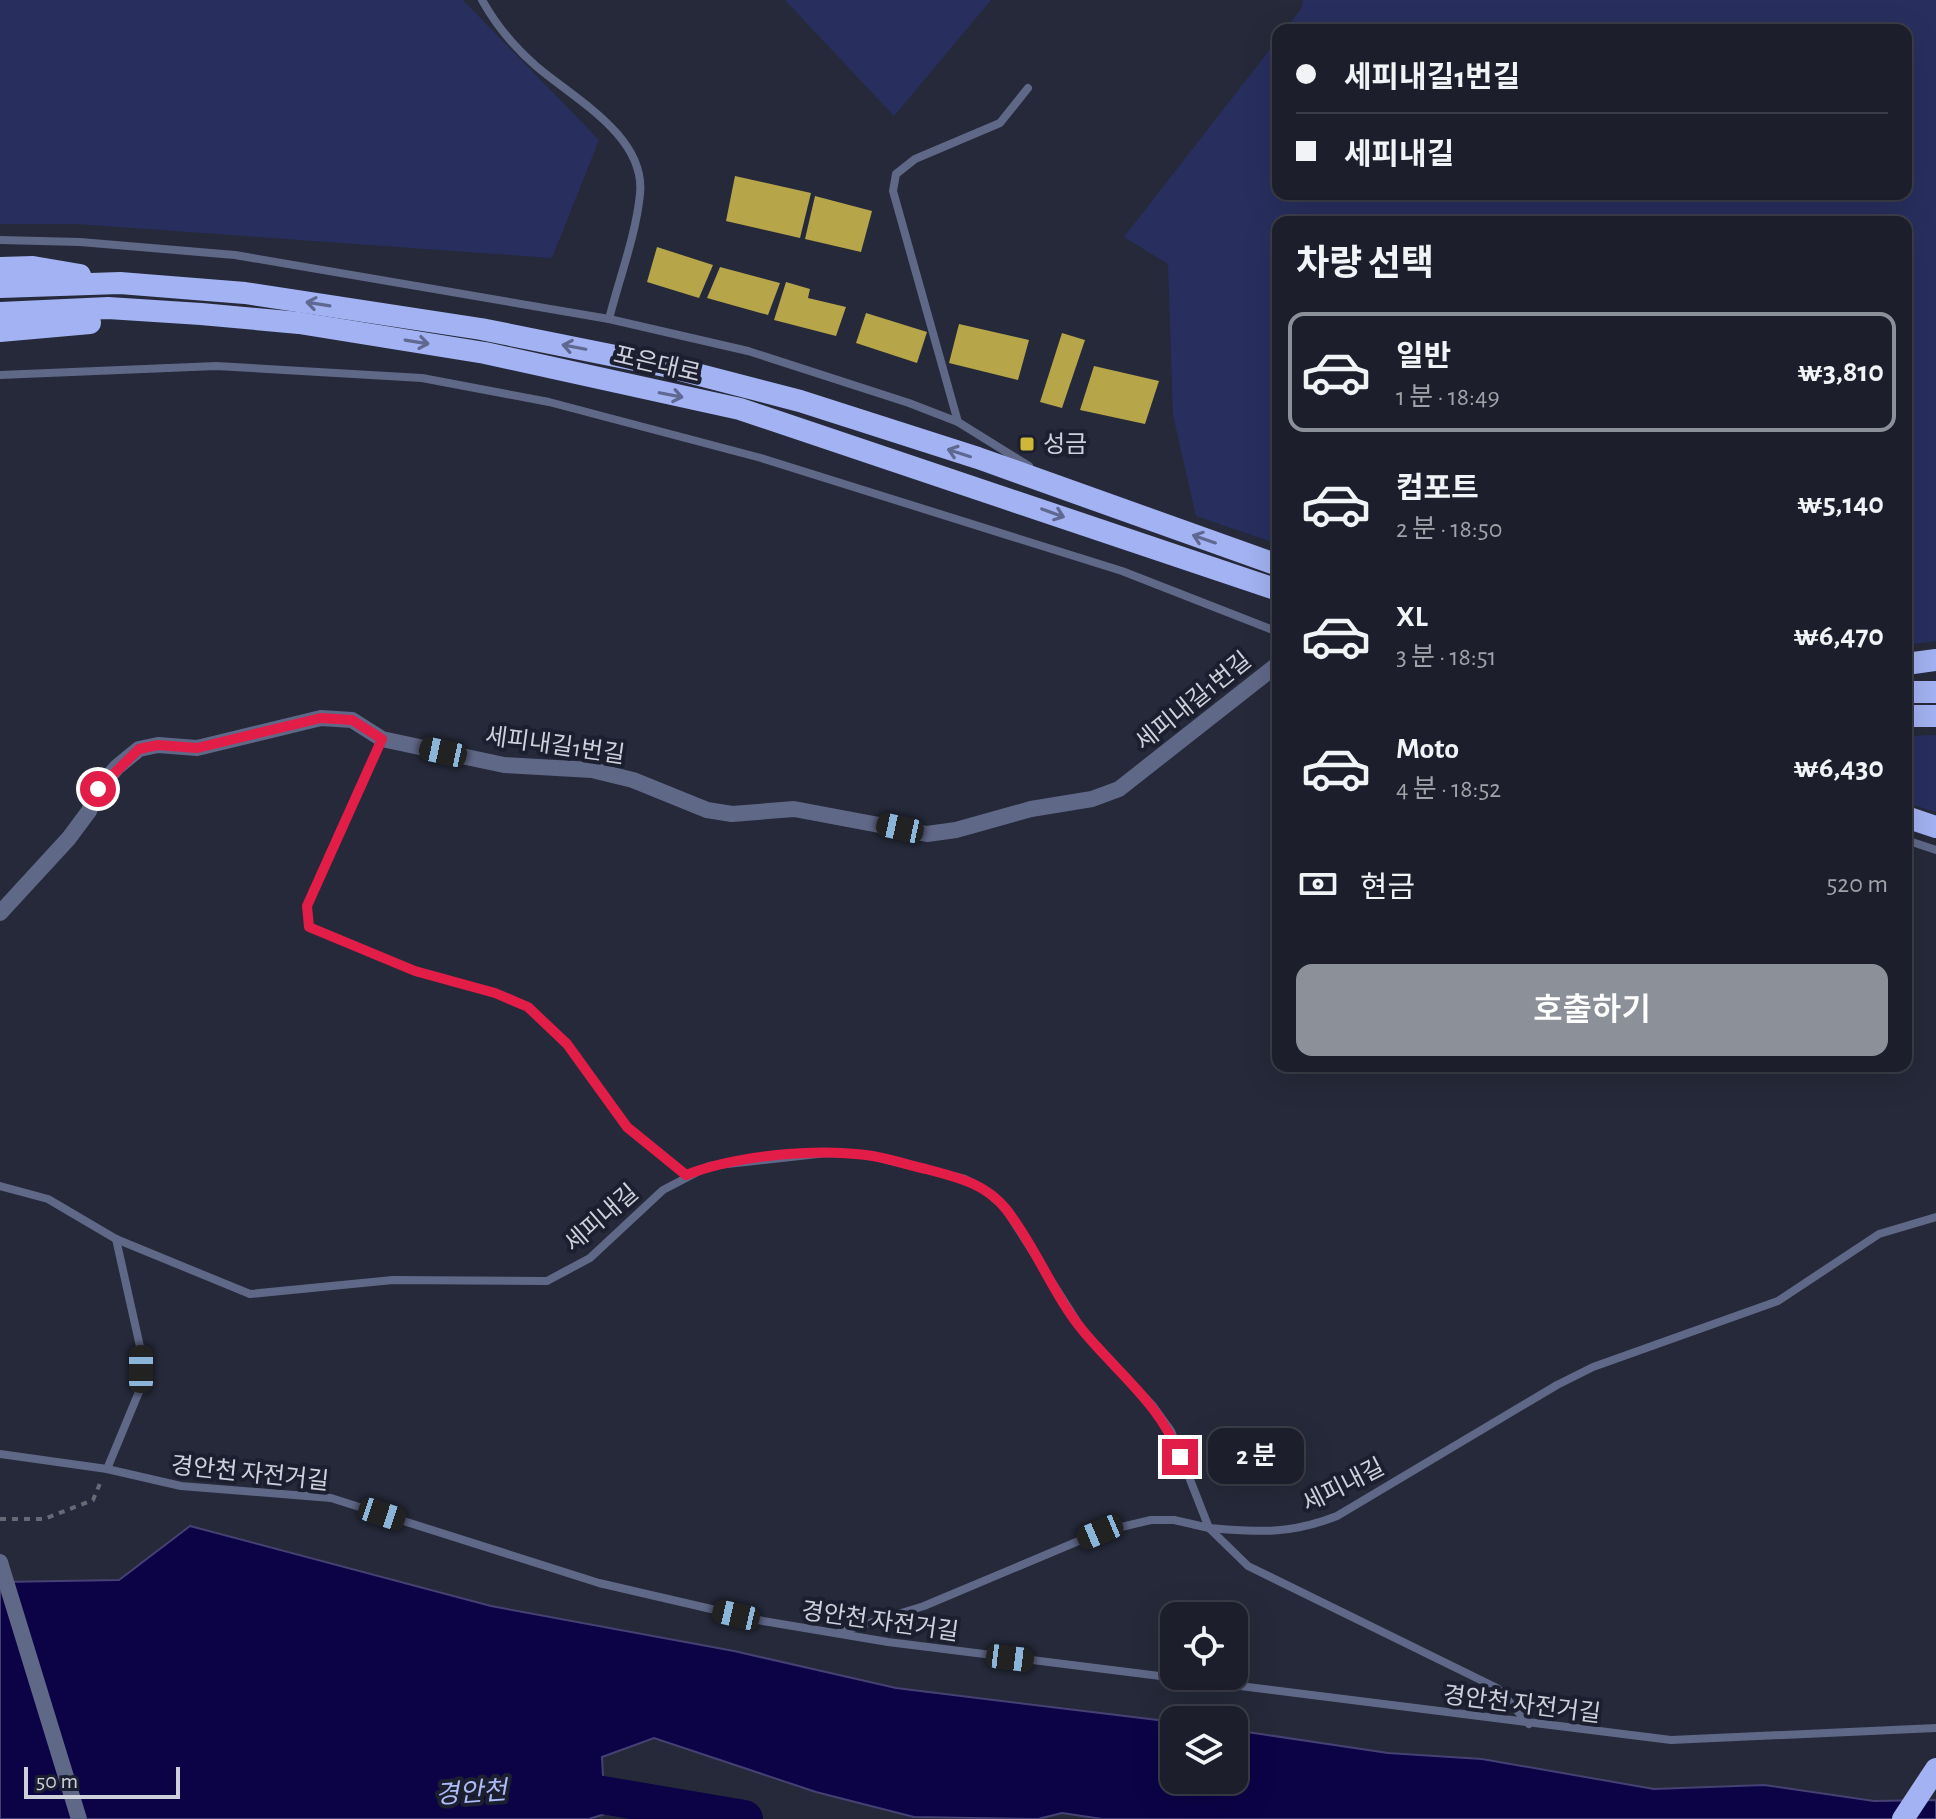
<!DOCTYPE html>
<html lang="ko">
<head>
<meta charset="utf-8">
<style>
  :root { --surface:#1c1f2b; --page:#292c37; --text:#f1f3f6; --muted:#a0a2a9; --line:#3a3d47; --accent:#8c9099 }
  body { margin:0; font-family:"Alegreya Sans","Noto Sans KR",sans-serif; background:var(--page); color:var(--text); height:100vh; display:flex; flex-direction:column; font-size:30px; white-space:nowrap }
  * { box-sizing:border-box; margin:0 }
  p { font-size:26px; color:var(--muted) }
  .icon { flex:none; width:44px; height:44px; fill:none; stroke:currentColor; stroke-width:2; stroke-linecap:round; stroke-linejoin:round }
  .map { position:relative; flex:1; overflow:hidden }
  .panel { position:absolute; left:1272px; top:216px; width:640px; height:856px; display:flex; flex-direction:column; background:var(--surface); border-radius:16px; box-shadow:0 8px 32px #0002,0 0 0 2px var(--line) }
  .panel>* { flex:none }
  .banner { position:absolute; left:1272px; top:24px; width:640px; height:176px; border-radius:16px; box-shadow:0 8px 32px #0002,0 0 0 2px var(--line); display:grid; align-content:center; height:176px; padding:0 24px; background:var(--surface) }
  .tools { position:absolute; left:1160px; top:1602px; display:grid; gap:16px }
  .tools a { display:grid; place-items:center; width:88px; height:88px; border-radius:16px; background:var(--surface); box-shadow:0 8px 32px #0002,0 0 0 2px var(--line); font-size:40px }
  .scale { position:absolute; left:24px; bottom:20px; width:156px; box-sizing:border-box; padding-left:8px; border:4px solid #ced1db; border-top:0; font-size:22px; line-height:28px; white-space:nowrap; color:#ced1db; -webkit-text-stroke:6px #1c1f2f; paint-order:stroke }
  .end { position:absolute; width:36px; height:36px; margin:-18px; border:10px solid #e11d48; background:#fff; box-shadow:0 0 0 4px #fff }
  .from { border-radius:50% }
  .bubble { position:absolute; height:56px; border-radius:16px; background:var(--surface); box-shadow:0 8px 32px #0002,0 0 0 2px var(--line); font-size:26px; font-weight:600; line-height:56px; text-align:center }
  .car { position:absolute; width:24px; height:48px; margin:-24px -12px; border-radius:10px; box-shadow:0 0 6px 2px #0007; background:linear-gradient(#222 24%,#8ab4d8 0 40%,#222 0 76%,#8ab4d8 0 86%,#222 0) }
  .banner b { display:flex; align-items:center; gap:28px; height:76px; font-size:30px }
  .banner b+b { border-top:2px solid var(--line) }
  .banner i { width:20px; height:20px; background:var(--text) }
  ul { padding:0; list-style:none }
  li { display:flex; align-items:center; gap:24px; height:120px; margin:0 16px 12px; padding:0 8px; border:4px solid transparent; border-radius:16px }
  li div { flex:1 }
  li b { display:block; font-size:30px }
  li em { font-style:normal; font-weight:600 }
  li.selected { border-color:var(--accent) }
  li>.icon { width:72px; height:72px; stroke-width:1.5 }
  h2 { padding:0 24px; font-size:36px; line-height:96px }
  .pay { display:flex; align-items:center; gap:20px; height:88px; padding:0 24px; font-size:30px }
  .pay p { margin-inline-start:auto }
  .action { display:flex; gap:16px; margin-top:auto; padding:16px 24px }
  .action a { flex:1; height:92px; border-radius:16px; background:var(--accent); color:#fff; font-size:32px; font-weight:600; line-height:92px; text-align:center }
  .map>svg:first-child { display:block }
  .green { fill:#282f5e }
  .water { fill:#0b0346; stroke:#464173; stroke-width:2 }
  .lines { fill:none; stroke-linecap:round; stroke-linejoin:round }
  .river { stroke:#0b0346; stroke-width:38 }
  .building { fill:#b7a549 }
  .path { stroke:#666a77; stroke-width:4; stroke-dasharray:6 6; stroke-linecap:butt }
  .service { stroke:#606888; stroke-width:8 }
  .minor { stroke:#606888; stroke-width:16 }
  .tertiary { stroke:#606888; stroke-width:16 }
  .trunk { stroke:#a2b2f2; stroke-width:22 }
  .oneway { stroke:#5f6890 }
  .route { stroke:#e11d48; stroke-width:10 }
  .poi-dot { fill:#d0b836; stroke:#1c1f2f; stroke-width:3 }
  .labels { text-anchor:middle; stroke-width:8; stroke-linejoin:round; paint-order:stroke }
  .street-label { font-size:24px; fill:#ced1db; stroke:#1c1f2f }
  .poi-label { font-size:24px; fill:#ced1db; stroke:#1c1f2f; text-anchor:start }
  .water-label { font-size:26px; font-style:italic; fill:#adbbf7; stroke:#1c1f2f }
</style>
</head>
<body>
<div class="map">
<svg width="1936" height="1819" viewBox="0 0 1936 1819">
  <rect width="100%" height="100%" fill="#252939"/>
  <g class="green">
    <polygon points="0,0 463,0 599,140 552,258 77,224 0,224"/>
    <polygon points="785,0 991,0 894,116"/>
    <polygon points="1303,0 1936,0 1936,641 1906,645 1906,222 1278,222 1278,544 1196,516 1173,415 1168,264 1124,237 1278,39 1278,194 1906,194 1906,30 1285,30 1301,9"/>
    <polygon points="1936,735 1936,812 1906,803 1906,736"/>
  </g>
  <polygon class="water" points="190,1526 491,1606 734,1651 896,1688 1174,1722 1174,1780 1234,1780 1234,1730 1388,1753 1482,1759 1654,1789 1764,1785 1874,1801 1936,1800 1936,1819 1102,1819 1062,1813 1038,1819 914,1817 816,1792 654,1738 602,1757 605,1814 589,1819 0,1819 0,1582 119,1580"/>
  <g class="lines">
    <polyline class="river" points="555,1787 744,1819"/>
  </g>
  <g class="building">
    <polygon points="735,176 811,193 800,238 726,221"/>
    <polygon points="815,196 872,211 861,252 805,239"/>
    <polygon points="657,247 713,265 699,298 647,282"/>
    <polygon points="720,267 780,283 768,315 707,298"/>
    <polygon points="786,282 810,289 808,298 846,307 836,336 774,320"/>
    <polygon points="866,313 927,332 917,363 856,343"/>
    <polygon points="959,324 1029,340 1018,380 949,363"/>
    <polygon points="1062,333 1085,340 1062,408 1040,402"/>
    <polygon points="1094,366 1159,381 1145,424 1080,410"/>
  </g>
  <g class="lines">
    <polyline class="path" points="0,1519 44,1519 93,1500 101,1481"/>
    <g class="service">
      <path d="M482 0C496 25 514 47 536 66 573 98 646 136 640 194 636 235 619 279 609 319"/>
      <polyline points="0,240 80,242 235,255 609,319 748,351 909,403 958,422 1029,466"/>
      <polyline points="0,375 216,366 422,378 549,402 761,458 1122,571 1278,632"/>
      <polyline points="958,422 893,191 896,174 915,159 1000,123 1028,88"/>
      <polyline points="382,739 307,906 309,927 415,971 495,993 528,1007 567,1044 627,1127 686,1175"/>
      <polyline points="1906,840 1936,850"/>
      <path d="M0 1186 48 1199 116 1239 250 1294 393 1280 547 1281 590 1258 663 1190 709 1166 827 1153 867 1155 965 1179 985 1190 1005 1208 1083 1331 1153 1406 1171 1431 1209 1528C1258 1532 1289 1535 1337 1516L1557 1385 1593 1367 1778 1301 1879 1234 1936 1217"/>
      <polyline points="0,1454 107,1469 181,1486 331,1498 599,1583 763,1621 888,1642 1671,1740 1936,1728"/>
      <polyline points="107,1469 141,1387 141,1351 116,1239"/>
      <polyline points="840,1632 924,1606 1100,1532 1151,1520 1174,1520 1209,1528 1248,1566 1497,1688 1529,1724"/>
    </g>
    <polyline class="minor" points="0,913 69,838 89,811 98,789 117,767 139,749 158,745 197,748 321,718 352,720 382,739 504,765 592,770 633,780 707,810 732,814 794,809 927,834 956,830 1031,809 1092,799 1119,789 1278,664"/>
    <polyline class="tertiary" points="0,1562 79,1819"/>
    <g class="trunk">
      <polyline points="0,268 33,267 80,275"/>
      <polyline points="0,287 120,283 245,293 481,329 665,366 800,401 978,458 1278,565"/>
      <polyline points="0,313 108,308 201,314 299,323 485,353 740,409 1278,590"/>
      <polyline points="0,331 90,323"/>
      <polyline points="1906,664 1936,660"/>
      <polyline points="1906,692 1936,692"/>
      <polyline points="1906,716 1936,716"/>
      <polyline points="1906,817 1936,827"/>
      <polyline points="1903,1819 1936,1769"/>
    </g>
  </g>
  <defs><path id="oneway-shaft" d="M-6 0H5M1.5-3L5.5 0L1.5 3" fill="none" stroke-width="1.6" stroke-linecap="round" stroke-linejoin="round" transform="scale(2)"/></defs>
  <g class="oneway">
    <use href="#oneway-shaft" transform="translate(318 304) rotate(-171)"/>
    <use href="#oneway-shaft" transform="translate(417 342) rotate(9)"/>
    <use href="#oneway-shaft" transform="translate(574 347) rotate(-169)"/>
    <use href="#oneway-shaft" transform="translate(671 395) rotate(11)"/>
    <use href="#oneway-shaft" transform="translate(959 453) rotate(-162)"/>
    <use href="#oneway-shaft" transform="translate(1053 513) rotate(20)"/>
    <use href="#oneway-shaft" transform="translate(1204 539) rotate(-161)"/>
  </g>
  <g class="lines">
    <path class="route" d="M98 789 139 749 158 745 197 748 321 718 352 720 382 739 307 906 309 927 415 971 495 993 528 1007 567 1044 627 1127 686 1175C734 1156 814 1148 866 1155 886 1157 906 1165 926 1169 956 1177 985 1183 1006 1209 1036 1247 1053 1295 1084 1332 1119 1374 1161 1405 1180 1457"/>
  </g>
  <rect class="poi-dot" x="1019" y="436" width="16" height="16" rx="4"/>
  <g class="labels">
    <g class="street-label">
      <text transform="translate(657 364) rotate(13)" y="8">포은대로</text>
      <text transform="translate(1193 701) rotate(-39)" y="8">세피내길1번길</text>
      <text transform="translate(555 745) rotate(8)" y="8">세피내길1번길</text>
      <text transform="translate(601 1218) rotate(-41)" y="8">세피내길</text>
      <text transform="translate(250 1473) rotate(6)" y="8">경안천 자전거길</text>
      <text transform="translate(1343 1485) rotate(-27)" y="8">세피내길</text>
      <text transform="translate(880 1621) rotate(8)" y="8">경안천 자전거길</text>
      <text transform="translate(1522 1704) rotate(7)" y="8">경안천 자전거길</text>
    </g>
    <g class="poi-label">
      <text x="1043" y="452">성금</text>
    </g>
    <g class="water-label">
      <text transform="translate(471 1792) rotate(-4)" y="9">경안천</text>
    </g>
  </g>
</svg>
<div class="tools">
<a><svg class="icon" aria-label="locate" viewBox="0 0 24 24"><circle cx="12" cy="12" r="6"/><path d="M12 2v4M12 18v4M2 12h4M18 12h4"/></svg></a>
<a><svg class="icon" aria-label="layers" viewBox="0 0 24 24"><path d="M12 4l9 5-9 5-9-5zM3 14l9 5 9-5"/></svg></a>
</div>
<div class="scale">50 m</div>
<i class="end from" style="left:98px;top:789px"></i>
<i class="end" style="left:1180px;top:1457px"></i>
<div class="bubble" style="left:1208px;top:1428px;width:96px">2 분</div>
<i class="car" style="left:443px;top:752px;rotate:282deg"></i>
<i class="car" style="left:900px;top:828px;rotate:282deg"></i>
<i class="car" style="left:141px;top:1369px;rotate:0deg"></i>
<i class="car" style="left:382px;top:1514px;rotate:108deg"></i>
<i class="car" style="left:1100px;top:1532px;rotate:247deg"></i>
<i class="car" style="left:736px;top:1615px;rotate:283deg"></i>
<i class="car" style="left:1010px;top:1658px;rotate:97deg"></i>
<div class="banner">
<b><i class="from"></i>세피내길1번길</b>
<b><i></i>세피내길</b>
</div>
<section class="panel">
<h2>차량 선택</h2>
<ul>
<li class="selected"><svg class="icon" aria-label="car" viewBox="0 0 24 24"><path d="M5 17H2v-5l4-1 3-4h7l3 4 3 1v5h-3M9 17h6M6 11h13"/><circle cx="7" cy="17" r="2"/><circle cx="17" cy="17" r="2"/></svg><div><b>일반</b><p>1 분 · 18:49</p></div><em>₩3,810</em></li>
<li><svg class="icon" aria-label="car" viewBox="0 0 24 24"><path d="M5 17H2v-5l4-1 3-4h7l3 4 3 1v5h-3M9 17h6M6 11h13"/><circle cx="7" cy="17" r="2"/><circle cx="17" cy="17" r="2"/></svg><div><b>컴포트</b><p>2 분 · 18:50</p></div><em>₩5,140</em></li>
<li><svg class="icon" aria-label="car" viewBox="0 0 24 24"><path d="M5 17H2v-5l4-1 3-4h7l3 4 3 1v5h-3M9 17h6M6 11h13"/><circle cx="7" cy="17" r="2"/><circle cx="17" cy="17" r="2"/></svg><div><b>XL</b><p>3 분 · 18:51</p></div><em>₩6,470</em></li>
<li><svg class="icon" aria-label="car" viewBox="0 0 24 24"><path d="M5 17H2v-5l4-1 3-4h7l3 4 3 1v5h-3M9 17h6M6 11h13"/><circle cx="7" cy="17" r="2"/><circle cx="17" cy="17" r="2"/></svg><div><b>Moto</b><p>4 분 · 18:52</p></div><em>₩6,430</em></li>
</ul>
<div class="pay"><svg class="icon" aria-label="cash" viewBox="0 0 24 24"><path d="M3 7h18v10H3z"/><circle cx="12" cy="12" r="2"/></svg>현금<p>520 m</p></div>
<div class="action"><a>호출하기</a></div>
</section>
</div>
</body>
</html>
